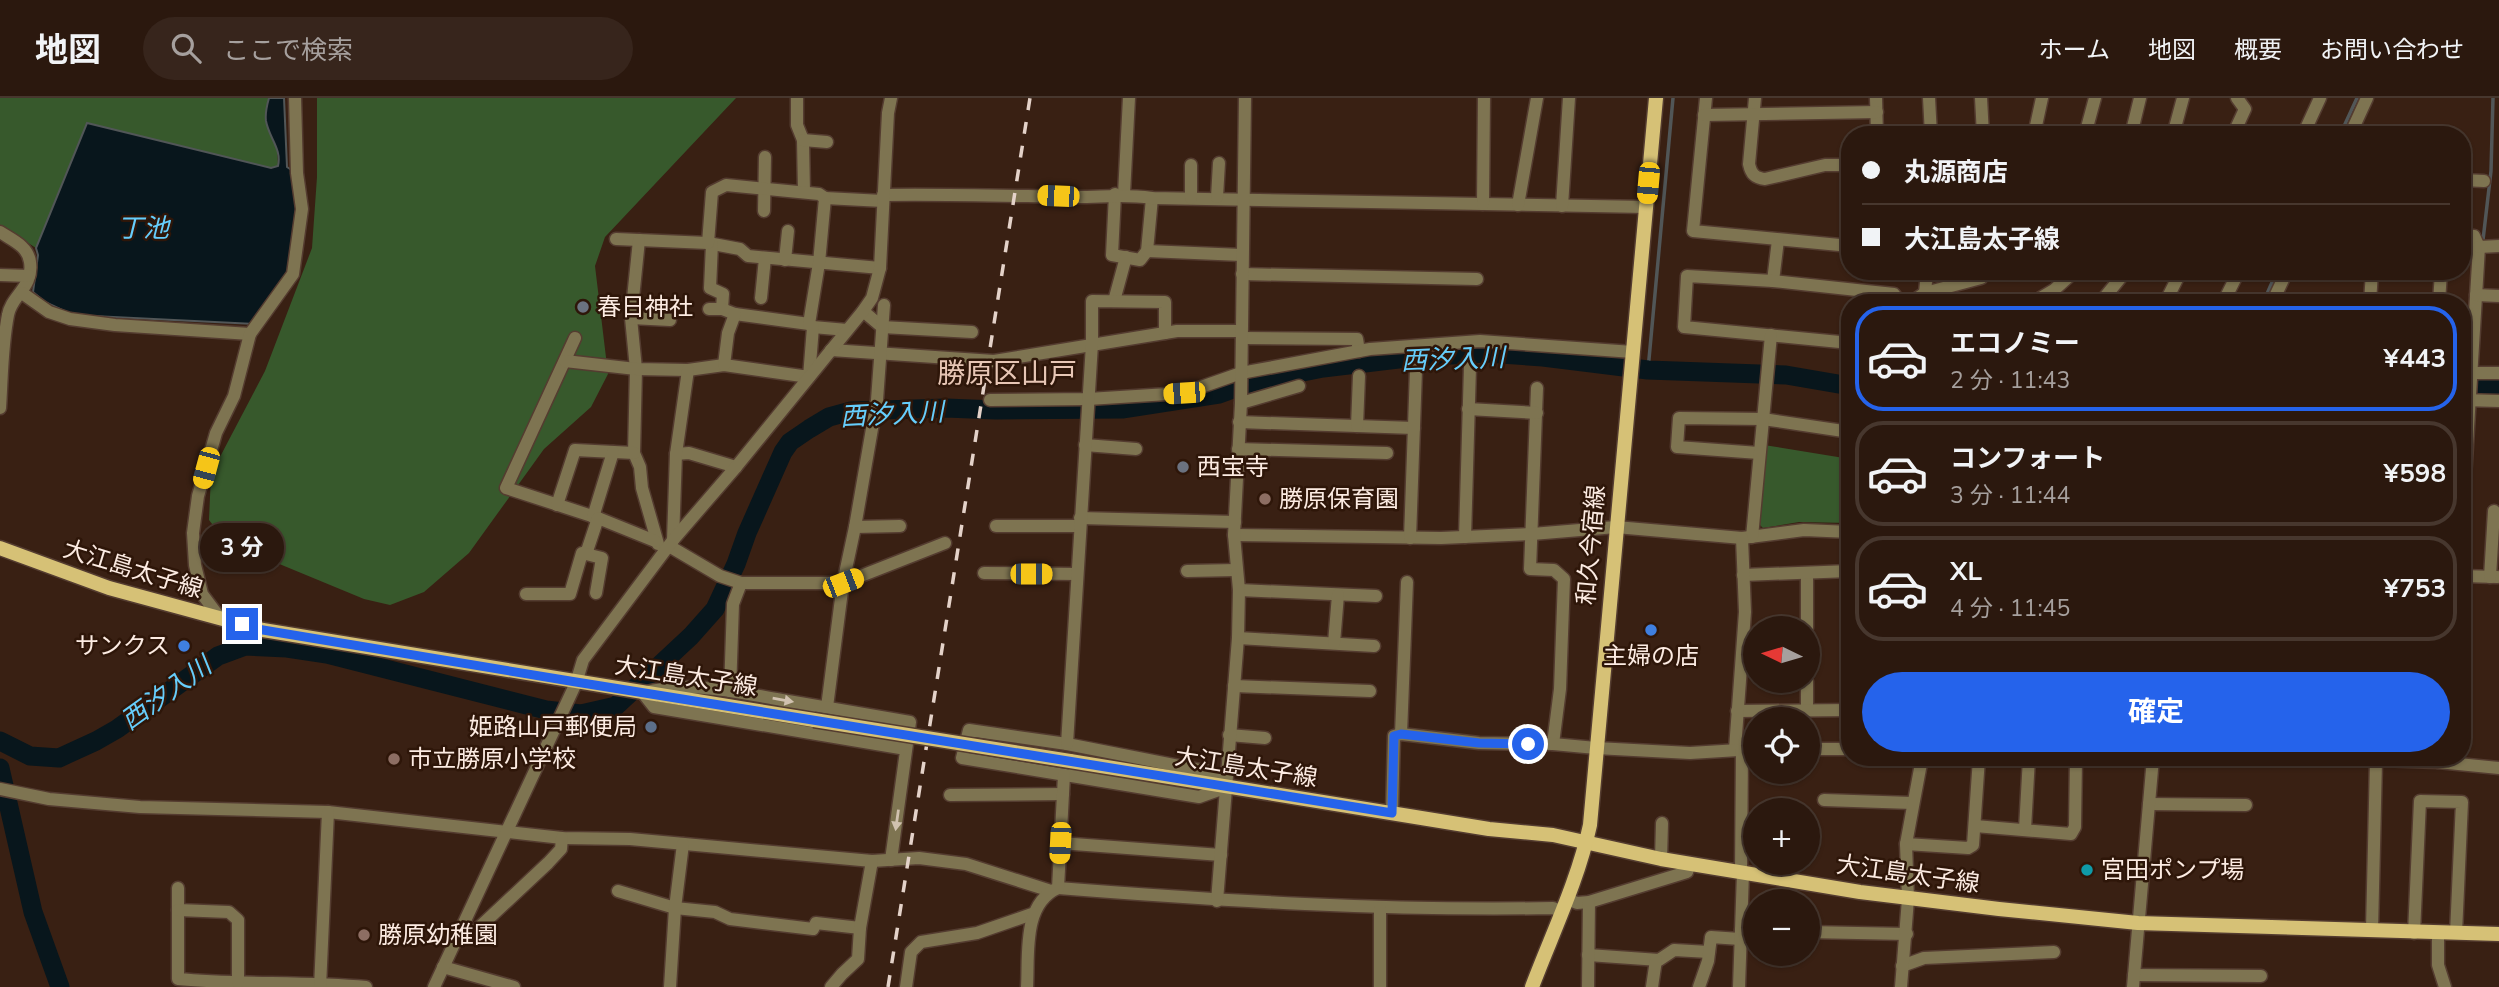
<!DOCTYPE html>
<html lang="ja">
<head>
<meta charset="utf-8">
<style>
  :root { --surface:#2b180e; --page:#37251c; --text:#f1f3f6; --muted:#a6a09e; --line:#47372e; --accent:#2563eb }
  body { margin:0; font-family:"Nunito Sans","Noto Sans JP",sans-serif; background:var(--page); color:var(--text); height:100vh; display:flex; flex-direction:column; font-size:26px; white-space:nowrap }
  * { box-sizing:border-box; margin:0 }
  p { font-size:23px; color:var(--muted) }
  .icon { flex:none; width:38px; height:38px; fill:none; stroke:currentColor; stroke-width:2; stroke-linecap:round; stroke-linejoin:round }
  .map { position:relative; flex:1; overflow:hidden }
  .sheet { position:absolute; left:1841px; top:196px; width:630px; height:472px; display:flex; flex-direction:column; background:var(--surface); border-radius:28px; box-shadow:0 2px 5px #0004,0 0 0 2px var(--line) }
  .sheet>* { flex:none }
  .guide { position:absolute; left:1841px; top:28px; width:630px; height:154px; border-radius:28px; box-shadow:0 2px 5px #0004,0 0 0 2px var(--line); display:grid; align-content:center; height:154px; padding:0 21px; background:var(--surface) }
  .needle { width:46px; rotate:275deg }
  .fabs { position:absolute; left:1743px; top:518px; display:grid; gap:14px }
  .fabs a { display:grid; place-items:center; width:77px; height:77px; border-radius:50%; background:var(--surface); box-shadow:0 2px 5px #0004,0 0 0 2px var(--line); font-size:35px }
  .end { position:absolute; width:32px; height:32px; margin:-16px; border:9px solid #2563eb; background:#fff; box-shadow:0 0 0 4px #fff }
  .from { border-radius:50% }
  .bubble { position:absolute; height:49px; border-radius:24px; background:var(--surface); box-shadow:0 2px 5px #0004,0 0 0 2px var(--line); font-size:23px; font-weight:700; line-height:49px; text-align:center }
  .car { position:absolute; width:21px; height:42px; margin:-21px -10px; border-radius:9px; box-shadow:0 0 5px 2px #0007; background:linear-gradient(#f5c518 24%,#345 0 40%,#f5c518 0 76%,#345 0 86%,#f5c518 0) }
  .guide b { display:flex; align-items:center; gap:24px; height:66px; font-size:26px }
  .guide b+b { border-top:2px solid var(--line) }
  .guide i { width:18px; height:18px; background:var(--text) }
  ul { padding:12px 0 0; list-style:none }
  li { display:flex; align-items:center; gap:21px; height:105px; margin:0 14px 10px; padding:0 7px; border:4px solid var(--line); border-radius:28px }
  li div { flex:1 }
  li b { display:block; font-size:26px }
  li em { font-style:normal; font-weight:700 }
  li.current { border-color:var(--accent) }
  li>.icon { width:63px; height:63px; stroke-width:1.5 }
  .action { display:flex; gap:14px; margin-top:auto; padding:14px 21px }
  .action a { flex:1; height:80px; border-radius:42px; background:var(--accent); color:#fff; font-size:28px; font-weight:700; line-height:80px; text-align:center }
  header { display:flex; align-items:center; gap:42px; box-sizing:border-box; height:98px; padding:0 35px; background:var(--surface); border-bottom:2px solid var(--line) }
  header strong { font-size:33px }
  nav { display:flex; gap:38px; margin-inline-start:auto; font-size:24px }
  .search { width:490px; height:63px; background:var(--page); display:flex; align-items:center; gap:18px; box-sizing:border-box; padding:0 24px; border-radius:38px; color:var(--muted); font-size:26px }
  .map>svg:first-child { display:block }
  .green { fill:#37592c }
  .water { fill:#08161c; stroke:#515657; stroke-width:2 }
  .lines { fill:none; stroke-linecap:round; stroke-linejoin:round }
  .stream { stroke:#515657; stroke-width:3.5 }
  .river { stroke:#08161c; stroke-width:19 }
  .minor-casing { stroke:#543c30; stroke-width:15 }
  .major-casing { stroke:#543c30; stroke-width:17 }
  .minor { stroke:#7e7451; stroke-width:12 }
  .major { stroke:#d6c176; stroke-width:14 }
  .rail { stroke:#e4d2c9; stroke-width:3.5; stroke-dasharray:12 12; stroke-linecap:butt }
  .major-bridge-casing { stroke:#543c30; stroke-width:17; stroke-linecap:butt }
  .major-bridge { stroke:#d6c176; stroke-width:14 }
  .oneway { fill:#d0c1af }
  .route { stroke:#2563eb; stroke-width:9 }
  .worship-dot { fill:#6b7280; stroke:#2e1609; stroke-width:2.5 }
  .education-dot { fill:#8d6e63; stroke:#2e1609; stroke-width:2.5 }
  .shop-dot { fill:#3f7fe0; stroke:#2e1609; stroke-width:2.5 }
  .service-dot { fill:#5c6f8a; stroke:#2e1609; stroke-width:2.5 }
  .culture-dot { fill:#0f9aa8; stroke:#2e1609; stroke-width:2.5 }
  .labels { text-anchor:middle; stroke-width:5; stroke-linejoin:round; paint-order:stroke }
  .poi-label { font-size:24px; fill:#fcebe2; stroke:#2e1609; text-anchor:start }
  .street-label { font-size:24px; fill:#fcebe2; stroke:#2e1609 }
  .water-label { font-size:26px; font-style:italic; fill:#66cefc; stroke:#2e1609 }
  .quarter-label { font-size:28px; fill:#e7c6b5; stroke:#2e1609 }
</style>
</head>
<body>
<header>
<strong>地図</strong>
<div class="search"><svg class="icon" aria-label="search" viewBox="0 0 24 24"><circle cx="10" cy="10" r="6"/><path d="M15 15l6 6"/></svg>ここで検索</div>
<nav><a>ホーム</a><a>地図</a><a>概要</a><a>お問い合わせ</a></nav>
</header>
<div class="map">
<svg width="2499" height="889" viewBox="0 0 2499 889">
  <rect width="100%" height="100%" fill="#392013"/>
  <g class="green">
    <polygon points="0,0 269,0 266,22 277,49 278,68 271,70 87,25 36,150 0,127"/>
    <polygon points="317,0 736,0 605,139 595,168 608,276 591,309 544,351 469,455 424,494 390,507 364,501 226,444 209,422 211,376 265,273 312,150 317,79"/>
    <polygon points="1764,347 1850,361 1850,425 1799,424 1763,430 1758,425"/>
  </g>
  <path class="water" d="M269 0H284L287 69 293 73 297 112 290 175 255 226 73 217 45 204 33 194 38 157 36 150 87 25 271 70 278 68C282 51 269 40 266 23 265 16 267 7 269 0Z"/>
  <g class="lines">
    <g class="stream">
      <polyline points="2340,37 2357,0"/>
      <polyline points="2480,144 2483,142 2491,73 2493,0"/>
      <polyline points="2462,145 2474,147"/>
      <polyline points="2263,205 2277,173"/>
      <polyline points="1648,272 1673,0"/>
    </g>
    <g class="river">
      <polyline points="2462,289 2499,290"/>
      <polyline points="0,643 30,658 59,660 96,643 117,631 218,558 245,548 287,550 327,556 546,612 581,616 616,608 691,538 715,511 736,466 747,435 783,354 790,344 809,331 829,319 851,313 946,310 996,312 1122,311 1219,296 1252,284 1323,270 1415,259 1487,255 1543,259 1648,272 1786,277 1850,288"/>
      <polyline points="0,670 33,814 60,889"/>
    </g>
    <g class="minor-casing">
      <g id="minor">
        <polyline points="797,0 797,27 803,42 804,94"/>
        <polyline points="1706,0 1693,133 1850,148"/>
        <path d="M1755 0 1749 66C1751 76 1755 80 1765 81L1825 67H1850"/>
        <polyline points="1876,0 1877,37"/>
        <polyline points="1929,0 1931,37"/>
        <polyline points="1981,0 1983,37"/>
        <polyline points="1704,17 1877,14"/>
        <polyline points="2034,37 2042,0"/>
        <polyline points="2085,37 2095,0"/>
        <polyline points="2131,37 2140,0"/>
        <polyline points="2173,37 2183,0"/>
        <polyline points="2233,37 2245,11 2237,0"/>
        <polyline points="2303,37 2320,0"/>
        <polyline points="2350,37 2367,0"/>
        <polyline points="803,42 827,44"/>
        <polyline points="2462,82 2484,83"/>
        <polyline points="1115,96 1112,157 1140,162 1147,153 1152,100"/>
        <polyline points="1124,96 1129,0"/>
        <path d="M883 97C948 96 1012 98 1077 99 1104 99 1123 96 1152 100L1646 109"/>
        <polyline points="1217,99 1219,65"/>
        <polyline points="825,100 883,103"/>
        <polyline points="1191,100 1191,67"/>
        <polyline points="1483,106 1484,0"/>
        <polyline points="1518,107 1537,0"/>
        <polyline points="1562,108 1569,0"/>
        <polyline points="764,113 765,59"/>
        <path d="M0 134C12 142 28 148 30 164 34 189 11 198 8 217 2 247 2 280 0 310"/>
        <polyline points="2462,137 2474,138 2479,149 2462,429"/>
        <polyline points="616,141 708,145 740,151 748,158 880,170"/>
        <polyline points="639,142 631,220 636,271 634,355 640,369 642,390 658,446"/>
        <polyline points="712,146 710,190 723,196 722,211"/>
        <polyline points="2479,149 2499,148"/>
        <polyline points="1147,153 1242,157"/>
        <polyline points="785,162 788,133"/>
        <polyline points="1242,176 1477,181"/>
        <polyline points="0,177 29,178"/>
        <polyline points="1773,183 1778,142"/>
        <polyline points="22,195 49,214 70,221 115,227 250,236"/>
        <polyline points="1925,195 1927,173"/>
        <polyline points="2476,197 2499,198"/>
        <polyline points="761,200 765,160"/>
        <polyline points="1114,203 1126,159"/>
        <polyline points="1910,205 1925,195 1981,180 1981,173"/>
        <polyline points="2032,205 2054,192 2075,173"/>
        <polyline points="2100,205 2126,173"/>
        <polyline points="2163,205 2167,201 2181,173"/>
        <polyline points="2223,205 2239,173"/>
        <polyline points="2272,205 2287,173"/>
        <polyline points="2370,205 2372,173"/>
        <polyline points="2439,205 2441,173"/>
        <polyline points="709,211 722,211 735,216 809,226"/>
        <polyline points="863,213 882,229 972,234"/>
        <polyline points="631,220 670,222"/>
        <polyline points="813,229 847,232"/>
        <polyline points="575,240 506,390 598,420 655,443"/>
        <polyline points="1242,240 1357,241 1359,253"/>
        <polyline points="1850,245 1684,229 1687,178 1773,183 1894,196 1900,205"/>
        <polyline points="831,252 994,263 1177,233 1241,233"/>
        <polyline points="565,263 636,271 688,272 724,267 809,279 813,229 809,226 819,165 825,100 819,96 726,87 712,94 708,145"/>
        <polyline points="724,267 728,235 735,216"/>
        <polyline points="2462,275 2499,275"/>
        <polyline points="1537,290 1530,471 1554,472 1564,481 1560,591 1553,646"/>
        <polyline points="990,302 1088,301 1184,295 1241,275 1370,251 1480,243 1633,254"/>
        <polyline points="2462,302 2499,303"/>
        <polyline points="1241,305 1299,288"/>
        <polyline points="1468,311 1537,315"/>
        <polyline points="1239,324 1414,330"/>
        <polyline points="1357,328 1359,278"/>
        <polyline points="1085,347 1136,351"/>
        <polyline points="1238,351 1387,355"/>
        <polyline points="1759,355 1677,349 1679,320 1763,321 1850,334"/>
        <polyline points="676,356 689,355 736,369"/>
        <polyline points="557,407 575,352 634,355"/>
        <polyline points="593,419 613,354"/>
        <polyline points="1080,420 1235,424"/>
        <polyline points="996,428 1080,428"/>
        <polyline points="855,429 900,428"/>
        <polyline points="1234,437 1441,440 1532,436 1616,429 1742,440 1804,432 1850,434"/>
        <polyline points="1465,439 1470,269"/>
        <polyline points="1752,439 1771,237"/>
        <polyline points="1410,440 1416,272"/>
        <polyline points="673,442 676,356 688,272"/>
        <polyline points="669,448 720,478 741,485 843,485 945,445"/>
        <polyline points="586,456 598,420"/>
        <polyline points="1187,473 1236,472"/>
        <polyline points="984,475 1077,476"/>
        <polyline points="1807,476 1807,530"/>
        <polyline points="1743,477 1850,473"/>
        <polyline points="2462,478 2497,479"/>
        <polyline points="2490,479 2494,413"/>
        <polyline points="1239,492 1376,498"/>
        <polyline points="526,496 570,496 582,455 602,460 596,495"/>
        <polyline points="220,520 202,496 195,467 193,435 198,398 216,335 234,298 250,236 293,176 302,111 297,75 295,0"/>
        <polyline points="1238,540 1374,548"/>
        <polyline points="1334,545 1338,497"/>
        <polyline points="1807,583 1807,612"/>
        <polyline points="1234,588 1370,593"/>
        <polyline points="730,593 733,506 741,485"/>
        <polyline points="827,609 843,485 855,429 877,302 884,207"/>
        <polyline points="1737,613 1850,612"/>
        <polygon points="969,632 1067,646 1210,674 1227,689 1199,699 962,660"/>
        <polyline points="1401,636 1407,484"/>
        <polyline points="1229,637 1265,640"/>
        <polyline points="1067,646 1092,246 1092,203 1165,204 1165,235"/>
        <polyline points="1735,651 1745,514 1742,440"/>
        <polyline points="1808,651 1850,651"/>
        <polyline points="2321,660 2438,664"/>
        <polyline points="2439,660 2438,664 2499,670"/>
        <polyline points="0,691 49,701 140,709 328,714 562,740 630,741 872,763 919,760 966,766 1051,793"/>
        <polyline points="950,697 1063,696"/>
        <polyline points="1824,702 1912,705"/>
        <polyline points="2149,706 2246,707"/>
        <polyline points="1392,715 1394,638 1401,636 1479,645 1553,646 1596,650 1690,655 1755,651"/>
        <polyline points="1975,728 2071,736 2075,729 2076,660"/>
        <polyline points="2025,731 2029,660"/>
        <polyline points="1060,745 1221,757"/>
        <polyline points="1906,746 1968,750 1973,747 1979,660"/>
        <polyline points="1661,761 1662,725"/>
        <path d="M891 762 910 624C868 617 825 609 782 602 734 594 692 582 643 595L654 609 906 651"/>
        <polyline points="1741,775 1742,651"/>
        <path d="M178 790V881C241 887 303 883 366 889"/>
        <path d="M1058 790C1223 803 1387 813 1553 810L1562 814"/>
        <polyline points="618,793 675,810 715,814 730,821 813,831 816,825 860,830"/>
        <polyline points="1567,801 1577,805 1589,804 1687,774 1690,765"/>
        <polyline points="1217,803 1238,540 1239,492 1234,437 1241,305 1245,0"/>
        <polyline points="178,812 229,814 238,822 238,884"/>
        <polyline points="1741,832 1755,832"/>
        <polyline points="2372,832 2376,663"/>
        <polyline points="1808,834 1907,836"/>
        <polyline points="459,835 469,839 548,765 561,751 562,740"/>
        <polyline points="2414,835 2420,703 2462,704 2456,835"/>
        <polyline points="2438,835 2438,867 2445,889"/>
        <polyline points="1588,857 1659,862 1674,852 1709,854"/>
        <polyline points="1902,868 1924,860 2054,854"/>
        <polyline points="443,869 514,889"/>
        <polyline points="2134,877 2261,878"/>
        <polyline points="320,889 328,714"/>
        <polyline points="434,889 576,585 583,562 673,442 736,369 863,213 872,200 880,170 888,15 891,0"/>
        <polyline points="670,889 675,810 683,746"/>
        <polyline points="831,889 842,876 858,861 860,830 872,763"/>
        <polyline points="906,889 911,854 921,844 977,835 1032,816"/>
        <path d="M1027 889C1029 857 1022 806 1058 790L1064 677"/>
        <polyline points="1380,889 1380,810"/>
        <polyline points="1588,889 1589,804"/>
        <polyline points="1652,889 1656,862"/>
        <polyline points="1699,889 1708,863 1711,839 1740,841"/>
        <polyline points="1739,889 1743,775"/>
        <polyline points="1901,889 1908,801 1906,746 1922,660"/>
        <polyline points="2133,889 2153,660"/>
      </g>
    </g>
    <g class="major-casing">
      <g id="major">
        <polyline points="0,450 109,490 263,532 814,622"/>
        <polyline points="1070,663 1489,731 1553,737 1661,761 1860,794 1999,811 2138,825 2499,836"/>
        <path d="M1532 889C1552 836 1578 783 1590 727L1656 0"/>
      </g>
    </g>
    <use href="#minor" class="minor"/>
    <use href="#major" class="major"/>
    <polyline class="rail" points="888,889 1030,0"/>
    <g class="major-bridge-casing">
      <polyline id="major-bridge" points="814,622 1070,663"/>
    </g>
    <use href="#major-bridge" class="major-bridge"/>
  </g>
  <defs><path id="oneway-solid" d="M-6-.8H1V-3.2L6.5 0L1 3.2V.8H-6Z" transform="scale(1.75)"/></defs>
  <g class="oneway">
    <use href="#oneway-solid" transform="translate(783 602) rotate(10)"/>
    <use href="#oneway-solid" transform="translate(897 722) rotate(98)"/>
  </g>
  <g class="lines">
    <polyline class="route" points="242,526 263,532 576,584 1392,715 1394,638 1401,636 1479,645 1528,646"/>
  </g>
  <g class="worship-dot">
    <circle cx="583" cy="209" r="7"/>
    <circle cx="1183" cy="369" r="7"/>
  </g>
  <g class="education-dot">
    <circle cx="1265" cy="401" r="7"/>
    <circle cx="394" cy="661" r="7"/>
    <circle cx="364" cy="837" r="7"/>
  </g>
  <g class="shop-dot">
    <circle cx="1651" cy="532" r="7"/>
    <circle cx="184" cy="548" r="7"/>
  </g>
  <circle class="service-dot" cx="651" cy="629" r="7"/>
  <circle class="culture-dot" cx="2087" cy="772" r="7"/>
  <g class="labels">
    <g class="poi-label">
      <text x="597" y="217">春日神社</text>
      <text x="1197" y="377">西宝寺</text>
      <text x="1279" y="409">勝原保育園</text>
      <text x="170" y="556" text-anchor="end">サンクス</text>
      <text x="1651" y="566" text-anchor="middle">主婦の店</text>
      <text x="637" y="637" text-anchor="end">姫路山戸郵便局</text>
      <text x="408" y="669">市立勝原小学校</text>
      <text x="2101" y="780">宮田ポンプ場</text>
      <text x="378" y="845">勝原幼稚園</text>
    </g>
    <g class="street-label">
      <text transform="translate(1591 447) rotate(-85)" y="8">和久今宿線</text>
      <text transform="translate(133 471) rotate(17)" y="8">大江島太子線</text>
      <text transform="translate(686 578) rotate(9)" y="8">大江島太子線</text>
      <text transform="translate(1246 669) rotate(9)" y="8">大江島太子線</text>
      <text transform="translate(1908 776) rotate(8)" y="8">大江島太子線</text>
    </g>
    <g class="water-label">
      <text x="143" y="139">丁池</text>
      <text transform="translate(1453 261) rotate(-2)" y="9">西汐入川</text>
      <text transform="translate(892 316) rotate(-3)" y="9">西汐入川</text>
      <text transform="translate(166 595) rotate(-36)" y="9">西汐入川</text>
    </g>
    <g class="quarter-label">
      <text x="1007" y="285">勝原区山戸</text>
    </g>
  </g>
</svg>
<div class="fabs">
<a><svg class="needle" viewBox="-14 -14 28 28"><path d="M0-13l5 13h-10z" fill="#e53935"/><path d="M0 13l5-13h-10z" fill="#a6a09e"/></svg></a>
<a><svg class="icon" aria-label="locate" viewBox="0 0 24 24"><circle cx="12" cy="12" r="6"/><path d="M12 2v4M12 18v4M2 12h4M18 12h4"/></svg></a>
<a>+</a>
<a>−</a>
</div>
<i class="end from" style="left:1528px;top:646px"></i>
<i class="end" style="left:242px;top:526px"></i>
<div class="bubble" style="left:200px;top:425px;width:84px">3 分</div>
<i class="car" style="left:1648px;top:85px;rotate:185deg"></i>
<i class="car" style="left:1058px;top:98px;rotate:272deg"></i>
<i class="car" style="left:1184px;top:295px;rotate:266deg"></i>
<i class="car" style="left:206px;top:370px;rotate:195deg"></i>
<i class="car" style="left:1031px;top:476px;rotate:90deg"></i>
<i class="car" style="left:843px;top:485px;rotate:69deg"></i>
<i class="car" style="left:1060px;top:745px;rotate:183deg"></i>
<div class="guide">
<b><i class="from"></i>丸源商店</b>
<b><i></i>大江島太子線</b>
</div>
<section class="sheet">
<ul>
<li class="current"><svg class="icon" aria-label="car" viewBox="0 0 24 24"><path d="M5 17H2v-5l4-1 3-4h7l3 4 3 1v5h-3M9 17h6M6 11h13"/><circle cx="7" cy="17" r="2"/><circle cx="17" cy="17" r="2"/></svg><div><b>エコノミー</b><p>2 分 · 11:43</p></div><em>¥443</em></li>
<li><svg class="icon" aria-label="car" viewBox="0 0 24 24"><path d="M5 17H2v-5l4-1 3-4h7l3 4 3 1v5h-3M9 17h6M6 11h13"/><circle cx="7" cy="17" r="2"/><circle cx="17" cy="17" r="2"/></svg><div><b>コンフォート</b><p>3 分 · 11:44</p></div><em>¥598</em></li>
<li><svg class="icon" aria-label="car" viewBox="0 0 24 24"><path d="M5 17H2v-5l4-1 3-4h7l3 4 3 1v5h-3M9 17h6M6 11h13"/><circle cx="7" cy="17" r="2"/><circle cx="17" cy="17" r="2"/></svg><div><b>XL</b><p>4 分 · 11:45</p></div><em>¥753</em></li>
</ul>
<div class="action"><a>確定</a></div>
</section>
</div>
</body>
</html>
